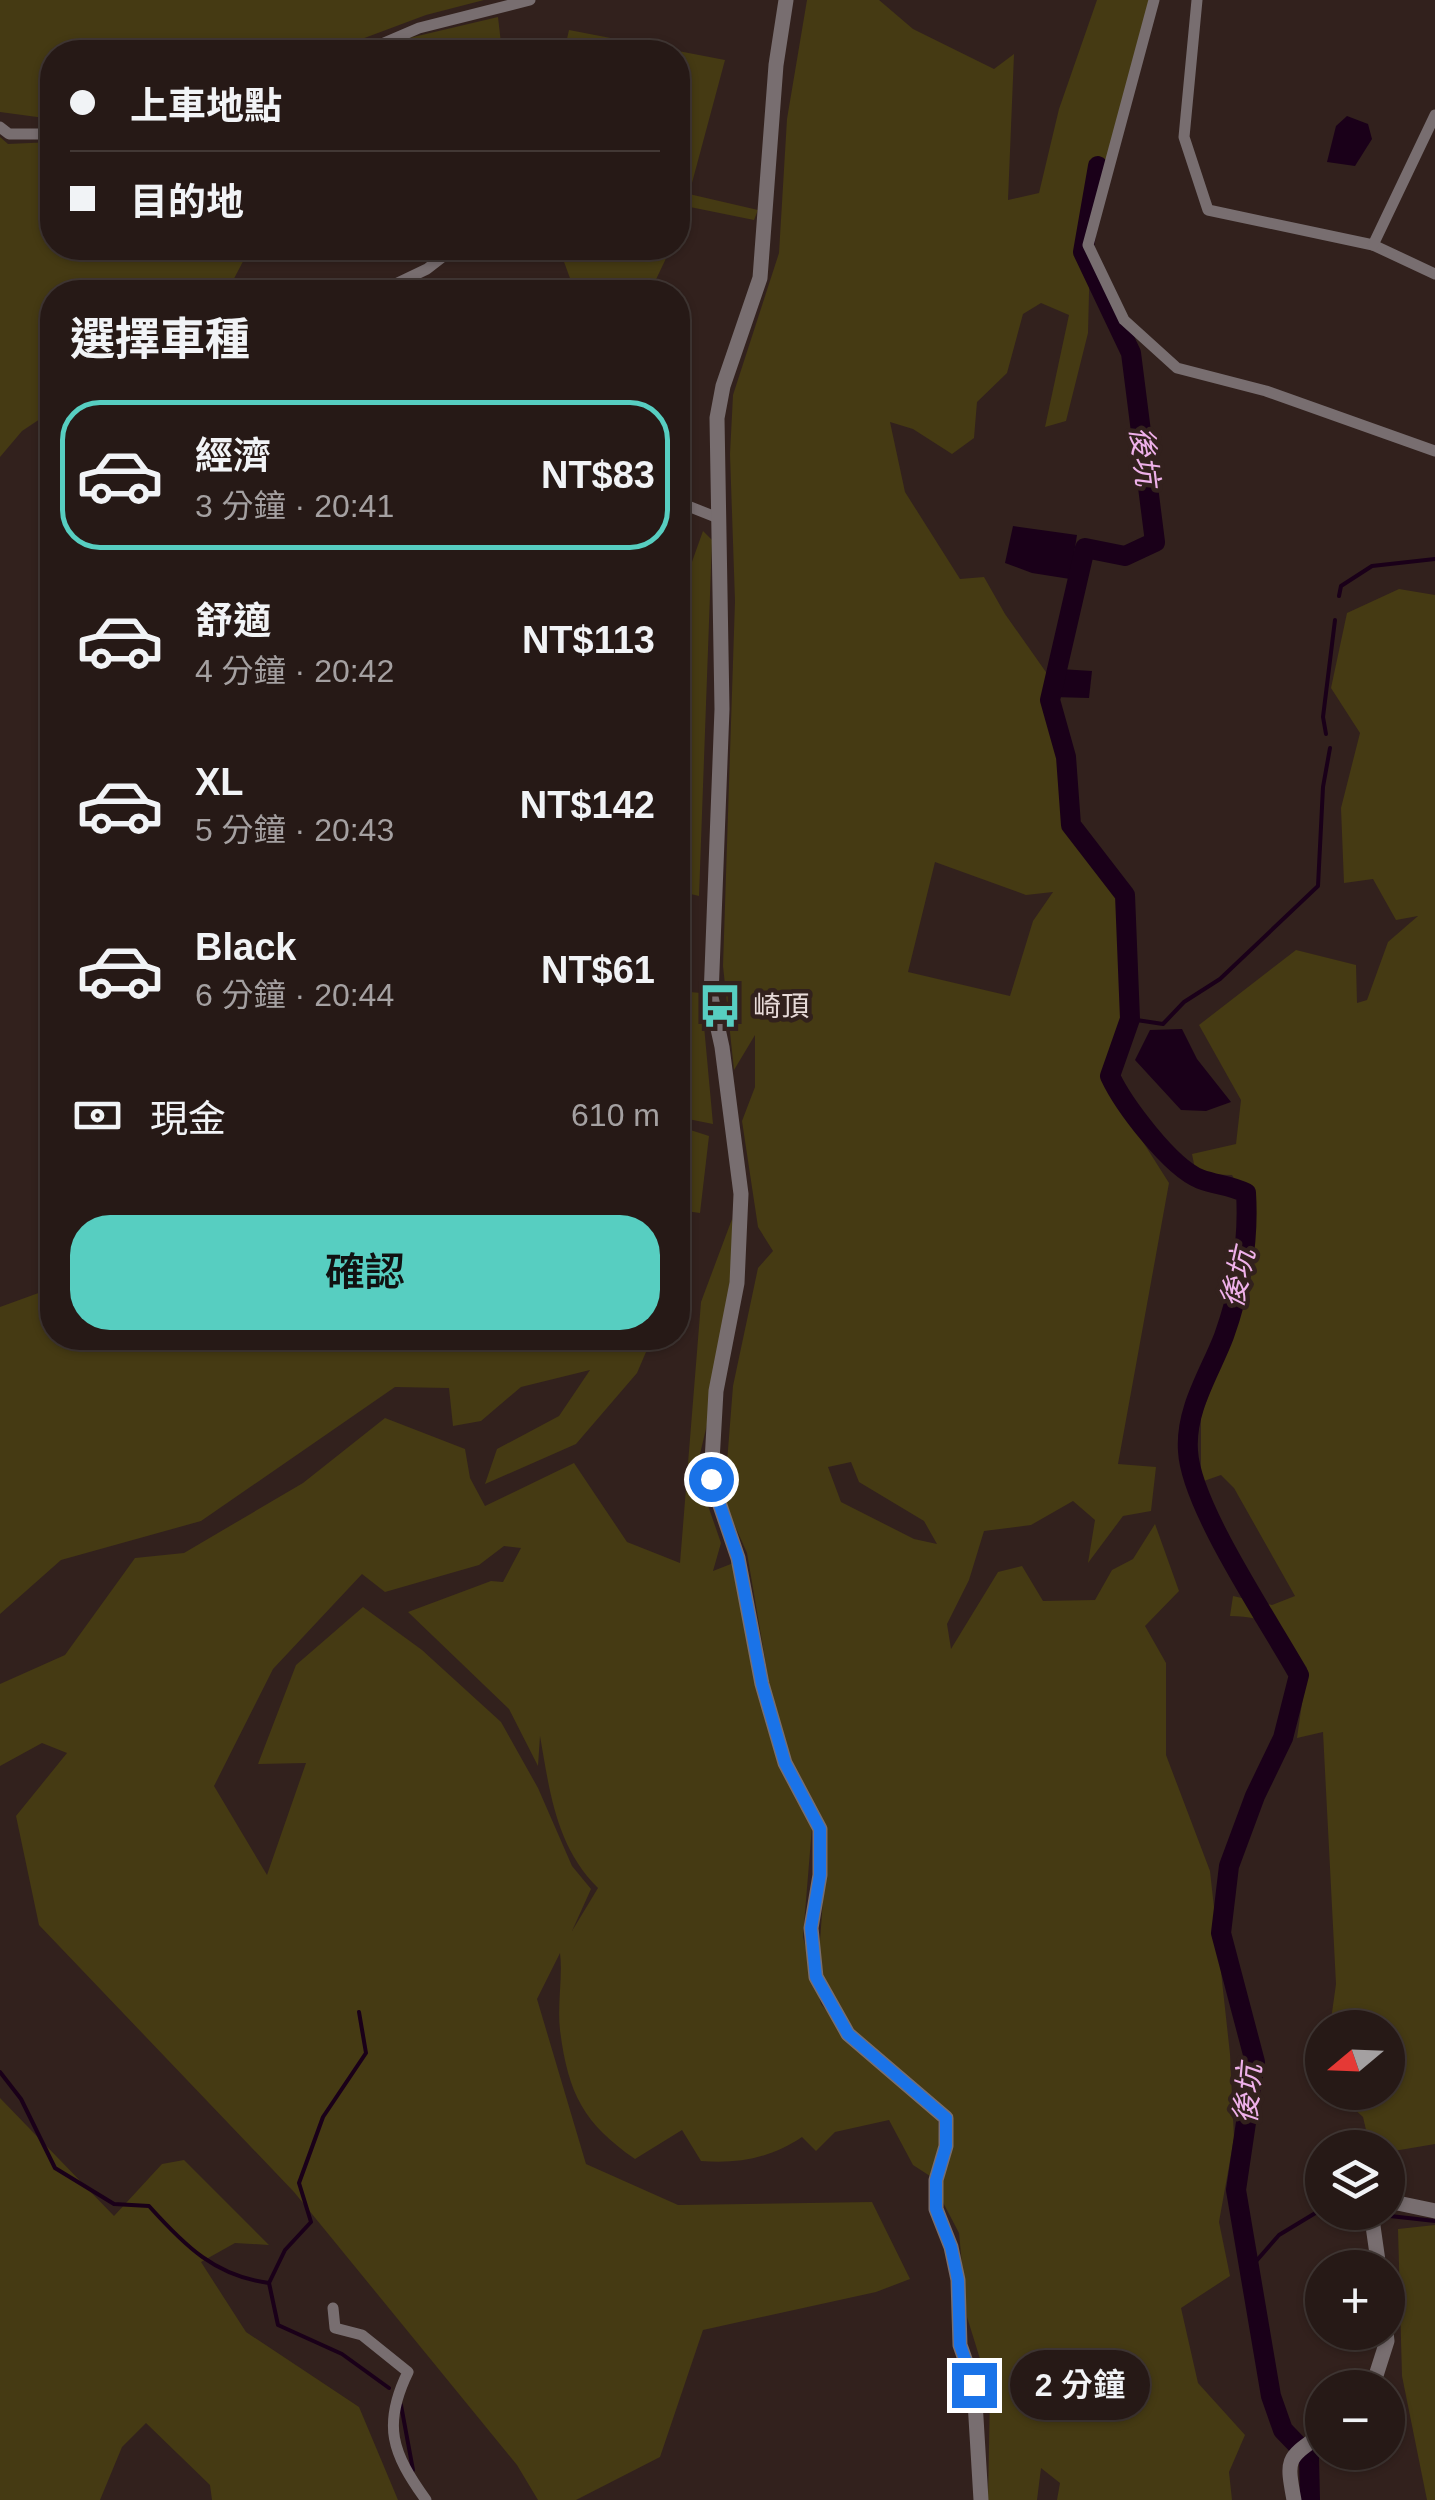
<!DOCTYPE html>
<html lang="zh-TW">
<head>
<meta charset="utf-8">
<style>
  :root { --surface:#261916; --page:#2e221f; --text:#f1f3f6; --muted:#a4a0a1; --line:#423835; --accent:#57cec1 }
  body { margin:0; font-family:Arial,"Noto Sans TC",sans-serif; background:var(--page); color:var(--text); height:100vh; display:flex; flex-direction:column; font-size:38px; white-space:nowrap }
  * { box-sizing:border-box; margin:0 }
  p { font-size:32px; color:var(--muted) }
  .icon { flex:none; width:55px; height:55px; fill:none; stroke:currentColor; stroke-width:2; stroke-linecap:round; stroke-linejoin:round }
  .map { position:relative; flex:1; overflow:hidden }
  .details { position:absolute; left:40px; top:280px; width:650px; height:1070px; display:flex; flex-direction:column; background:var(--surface); border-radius:40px; box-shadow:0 2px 8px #0004,0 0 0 2px var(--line) }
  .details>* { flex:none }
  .banner { position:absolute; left:40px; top:40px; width:650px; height:220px; border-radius:40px; box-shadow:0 2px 8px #0004,0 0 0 2px var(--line); display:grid; align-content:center; height:220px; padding:0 30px; background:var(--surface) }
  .needle { width:65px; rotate:251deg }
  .controls { position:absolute; left:1305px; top:2010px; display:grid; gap:20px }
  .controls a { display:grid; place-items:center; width:100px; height:100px; border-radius:50%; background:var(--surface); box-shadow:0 2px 8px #0004,0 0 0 2px var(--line); font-size:50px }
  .end { position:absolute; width:45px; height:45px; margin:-22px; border:12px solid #1a73e8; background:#fff; box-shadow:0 0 0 5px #fff }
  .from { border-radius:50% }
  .bubble { position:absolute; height:70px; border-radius:35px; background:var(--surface); box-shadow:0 2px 8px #0004,0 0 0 2px var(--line); font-size:32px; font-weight:600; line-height:70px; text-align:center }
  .banner b { display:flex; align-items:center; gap:35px; height:95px; font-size:38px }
  .banner b+b { border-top:2px solid var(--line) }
  .banner i { width:25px; height:25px; background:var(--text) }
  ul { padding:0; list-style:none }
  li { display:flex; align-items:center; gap:30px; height:150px; margin:0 20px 15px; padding:0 10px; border:5px solid transparent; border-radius:40px }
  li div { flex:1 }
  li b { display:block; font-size:38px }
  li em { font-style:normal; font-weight:600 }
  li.selected { border-color:var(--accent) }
  li>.icon { width:90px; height:90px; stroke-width:1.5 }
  h2 { padding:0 30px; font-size:45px; line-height:120px }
  .pay { display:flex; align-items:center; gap:25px; height:110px; padding:0 30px; font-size:38px }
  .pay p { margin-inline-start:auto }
  .primary-button { display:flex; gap:20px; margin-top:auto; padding:20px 30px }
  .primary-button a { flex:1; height:115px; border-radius:40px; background:var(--accent); color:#111; font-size:40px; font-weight:600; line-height:115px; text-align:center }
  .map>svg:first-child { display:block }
  .green { fill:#453a13; fill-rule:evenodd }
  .water { fill:#1a0019 }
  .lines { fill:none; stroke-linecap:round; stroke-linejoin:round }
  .stream { stroke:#1a0019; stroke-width:4 }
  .river { stroke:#1a0019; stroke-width:20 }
  .minor { stroke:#786e70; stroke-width:11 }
  .tertiary { stroke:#786e70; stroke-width:15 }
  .route { stroke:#1a73e8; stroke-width:12 }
  .labels { text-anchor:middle; stroke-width:9; stroke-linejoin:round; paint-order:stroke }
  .poi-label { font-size:28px; fill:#e7dad8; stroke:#32211d; text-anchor:start }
  .water-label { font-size:30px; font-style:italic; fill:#efb1ea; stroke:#32211d }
</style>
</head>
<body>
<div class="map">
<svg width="1435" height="2500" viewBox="0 0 1435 2500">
  <rect width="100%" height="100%" fill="#32211d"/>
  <g class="green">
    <polygon points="0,0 484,0 426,15 327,52 52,52 52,119 0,112"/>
    <path d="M807 0H879L913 29 994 69 1014 54 1008 200 1039 193 1059 109 1097 0H1156L1091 215 1088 333 1066 421 1045 427 1069 315 1041 303 1023 314 1007 373 977 402 974 438 952 454 913 429 890 422 905 492 960 579 984 577 1005 614 1048 675 1088 855 1119 882C1125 952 1135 1023 1110 1090L1169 1183 1118 1464 1156 1467 1151 1511 1123 1516 1088 1563 1095 1520 1073 1501 1031 1525 984 1531 969 1580 947 1624 951 1649 998 1572 1022 1566 1043 1601 1095 1600 1112 1570 1133 1559 1155 1524 1179 1591 1145 1626 1166 1663V1755L1210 1871 1230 2054 1234 2138 1219 2222 1230 2276 1181 2308 1198 2383 1245 2435 1229 2472 1232 2500H1057L1060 2483 1041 2468 1037 2500H988L990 2391 967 2317 959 2233 937 2191 953 2132 857 2033 837 2008 818 1970 825 1870 773 1706 747 1553 724 1501 733 1386 758 1268 773 1251 758 1227 742 1121 755 1087V1035L734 1070 723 966 735 601 730 454 733 395 779 253 787 119ZM935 862 1026 895 1053 892 1033 921 1010 996 908 972ZM851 1462 859 1482 924 1521 937 1544 914 1539 841 1502 828 1467Z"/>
    <polygon points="498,17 502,52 372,52 392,42"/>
    <polygon points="569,30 725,60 689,194 758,210 754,220 690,207 678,234 678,52 564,52"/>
    <polygon points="0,137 8,144 52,142 52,248 250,248 227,292 52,292 52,411 22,431 0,457"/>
    <polygon points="559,248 671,248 650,292 575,292"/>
    <polygon points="703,531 712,540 699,896 678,891 678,601"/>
    <path d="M1399 589 1435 595V2144L1388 2152V2148L1370 2147 1363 2117 1337 2093 1388 2092V2028L1330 2027 1336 1984 1323 1732 1297 1738 1307 1668C1284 1632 1276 1617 1230 1616L1233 1596 1272 1605 1295 1596 1234 1488 1221 1475 1201 1482V1416L1239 1314 1253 1213 1232 1175 1196 1174 1192 1154 1236 1144 1241 1100 1199 1025 1296 950 1356 965 1357 1003 1367 1000 1388 942 1418 916 1396 920 1373 879 1344 883 1341 808 1360 733 1331 688 1347 613Z"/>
    <polygon points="678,991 701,993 713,1124 678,1117 678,1045 687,1045 692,1033 678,1033"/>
    <polygon points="678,1126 709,1136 700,1213 678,1210"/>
    <path d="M732 1219 737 1257 713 1399 696 1471 721 1543 713 1571 736 1562 757 1677 812 1827 803 1937 821 2004 843 2030 938 2117 939 2146 930 2176 913 2165 889 2120 835 2132 816 2151 802 2137C771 2158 738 2164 701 2161L682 2130 635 2159C583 2123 568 2093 560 2030 557 2005 563 1976 560 1953L537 1999 586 2164 678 2205 872 2202 910 2279 876 2292 703 2330 660 2457 576 2500H538L517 2465 294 2192 39 1925 16 1816 67 1753 42 1743 0 1766V1684L65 1655 135 1558 184 1553 303 1483 385 1418 465 1449 470 1478 485 1506 574 1463 627 1542 680 1563 701 1302ZM504 1546 521 1548 503 1582 491 1581 408 1612 509 1709 538 1766 540 1736C550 1793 556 1846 598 1888L572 1931 591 1889 572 1866 538 1788 501 1722 422 1650 363 1607 296 1665 258 1764 306 1763 267 1875 214 1786 273 1669 362 1574 385 1592 479 1565Z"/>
    <polygon points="52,1277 52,1338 652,1338 637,1373 576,1444 485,1484 497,1449 559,1416 590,1370 521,1387 481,1421 453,1426 449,1388 395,1387 201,1521 61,1560 0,1614 0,1307 44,1291"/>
    <polygon points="0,2098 114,2216 162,2164 184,2160 269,2245 235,2243 201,2262 246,2332 359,2407 398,2500 212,2500 210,2485 146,2423 122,2447 100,2500 0,2500"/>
    <polygon points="1435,2225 1435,2500 1427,2500 1402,2376 1398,2229"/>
  </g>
  <g class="water">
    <polygon points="1347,116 1368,124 1372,139 1355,166 1327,162 1336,126"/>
    <polygon points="1013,526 1077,535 1070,579 1032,573 1005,563"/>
    <polygon points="1060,669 1092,671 1089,698 1053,697"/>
    <polygon points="1182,1029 1197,1059 1231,1102 1206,1111 1181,1110 1135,1060 1150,1030"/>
  </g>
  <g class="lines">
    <g class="stream">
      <polyline points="1339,596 1341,586 1372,566 1435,559"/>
      <polyline points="1326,734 1323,717 1335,620"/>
      <polyline points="1130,1019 1163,1024 1184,1002 1220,979 1318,886 1323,787 1330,748"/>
      <path d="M0 2072 21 2099 55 2168 114 2204 149 2206C185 2246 215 2276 269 2283L278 2325 342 2354 389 2388"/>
      <polyline points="1381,2215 1435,2221"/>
      <polyline points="1251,2267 1279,2235 1322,2209"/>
      <polyline points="269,2283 285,2250 311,2222 299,2183 323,2117 366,2053 359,2012"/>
      <polyline points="401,2405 413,2470"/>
    </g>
    <path class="river" d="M1098 166 1083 252 1131 353 1155 542 1125 556 1085 548 1050 700 1066 757 1071 825 1125 895 1130 1019 1110 1076C1123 1104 1170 1167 1200 1179 1216 1185 1230 1185 1246 1193 1249 1240 1240 1291 1224 1336 1210 1373 1185 1409 1188 1451 1191 1507 1269 1621 1299 1675L1283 1738 1255 1796 1229 1866 1221 1933 1255 2062 1236 2190 1271 2396 1283 2430 1309 2457 1310 2500"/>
    <g class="minor">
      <polyline points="1154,0 1088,245 1124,320 1177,368 1266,391 1435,451"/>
      <polyline points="1197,0 1184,137 1208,210 1373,245 1435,274"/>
      <polyline points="363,52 419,28 530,0"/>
      <polyline points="0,127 9,134 52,134"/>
      <polyline points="1373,245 1435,115"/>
      <polyline points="379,292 427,269 454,248"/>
      <polyline points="678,502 718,518"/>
      <path d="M333 2308 335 2328 362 2335 408 2372C382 2425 392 2453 426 2500"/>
    </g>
    <g class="tertiary">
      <polyline points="786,0 776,65 760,278 723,386 717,418 722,709 711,997 722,1047 741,1194 737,1283 716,1391 711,1479 738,1558 762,1684 785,1763 820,1829 820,1875 811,1928 816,1977 848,2034 946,2118 946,2146 936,2180 936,2209 951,2247 958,2280 960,2345 974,2385 981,2500"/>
      <polyline points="1388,2201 1435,2211"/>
      <polyline points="1371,2212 1379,2268"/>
      <polyline points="1372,2388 1387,2341 1386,2332"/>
      <path d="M1294 2500C1286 2457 1287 2459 1322 2434"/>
    </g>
  </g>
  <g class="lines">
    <polyline class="route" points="711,1479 738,1558 762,1684 785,1763 820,1829 820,1875 811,1928 816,1977 848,2034 946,2118 946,2146 936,2180 936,2209 951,2247 958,2280 960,2345 974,2385"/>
  </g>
  <defs>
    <g id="bus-bare" transform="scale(3.45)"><path d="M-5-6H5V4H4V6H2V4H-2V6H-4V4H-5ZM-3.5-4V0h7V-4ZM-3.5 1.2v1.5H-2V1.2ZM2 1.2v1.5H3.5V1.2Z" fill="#57cec1" stroke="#32211d" stroke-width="2.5" paint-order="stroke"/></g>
  </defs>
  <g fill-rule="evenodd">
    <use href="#bus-bare" x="720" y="1006"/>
  </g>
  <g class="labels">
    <g class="poi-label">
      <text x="753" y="1016">崎頂</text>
    </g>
    <g class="water-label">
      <text transform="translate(1144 456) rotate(83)" y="10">後坑</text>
      <text transform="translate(1238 1278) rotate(-77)" y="10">後坑</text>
      <text transform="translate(1248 2094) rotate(-85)" y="10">後坑</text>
    </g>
  </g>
</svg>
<div class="controls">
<a><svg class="needle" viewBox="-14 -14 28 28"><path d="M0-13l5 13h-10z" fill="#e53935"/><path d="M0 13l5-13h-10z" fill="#a4a0a1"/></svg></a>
<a><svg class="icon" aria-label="layers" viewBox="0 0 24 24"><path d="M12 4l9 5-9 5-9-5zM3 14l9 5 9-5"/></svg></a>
<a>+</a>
<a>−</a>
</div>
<i class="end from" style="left:711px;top:1479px"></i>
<i class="end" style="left:974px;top:2385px"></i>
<div class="bubble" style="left:1010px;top:2350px;width:140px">2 分鐘</div>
<div class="banner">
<b><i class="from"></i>上車地點</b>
<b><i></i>目的地</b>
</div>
<section class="details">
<h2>選擇車種</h2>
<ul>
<li class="selected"><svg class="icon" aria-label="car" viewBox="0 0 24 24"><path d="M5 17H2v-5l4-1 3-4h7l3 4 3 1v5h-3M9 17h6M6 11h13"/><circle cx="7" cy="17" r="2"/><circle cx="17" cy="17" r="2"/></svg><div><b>經濟</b><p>3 分鐘 · 20:41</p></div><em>NT$83</em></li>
<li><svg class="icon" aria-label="car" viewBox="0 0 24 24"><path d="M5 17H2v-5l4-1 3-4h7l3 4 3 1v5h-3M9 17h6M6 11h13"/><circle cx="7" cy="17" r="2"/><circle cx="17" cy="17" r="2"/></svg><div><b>舒適</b><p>4 分鐘 · 20:42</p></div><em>NT$113</em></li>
<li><svg class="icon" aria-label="car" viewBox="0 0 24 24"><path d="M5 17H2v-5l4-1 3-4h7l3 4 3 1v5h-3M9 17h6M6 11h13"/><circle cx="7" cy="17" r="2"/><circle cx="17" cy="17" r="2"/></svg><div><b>XL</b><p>5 分鐘 · 20:43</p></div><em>NT$142</em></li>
<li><svg class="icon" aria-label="car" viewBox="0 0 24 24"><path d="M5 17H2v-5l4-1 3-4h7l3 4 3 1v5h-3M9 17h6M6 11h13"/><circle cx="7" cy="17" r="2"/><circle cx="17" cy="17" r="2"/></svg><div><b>Black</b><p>6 分鐘 · 20:44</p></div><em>NT$61</em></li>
</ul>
<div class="pay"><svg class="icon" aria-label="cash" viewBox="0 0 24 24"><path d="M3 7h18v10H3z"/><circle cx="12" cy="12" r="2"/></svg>現金<p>610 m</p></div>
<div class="primary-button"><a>確認</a></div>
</section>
</div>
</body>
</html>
